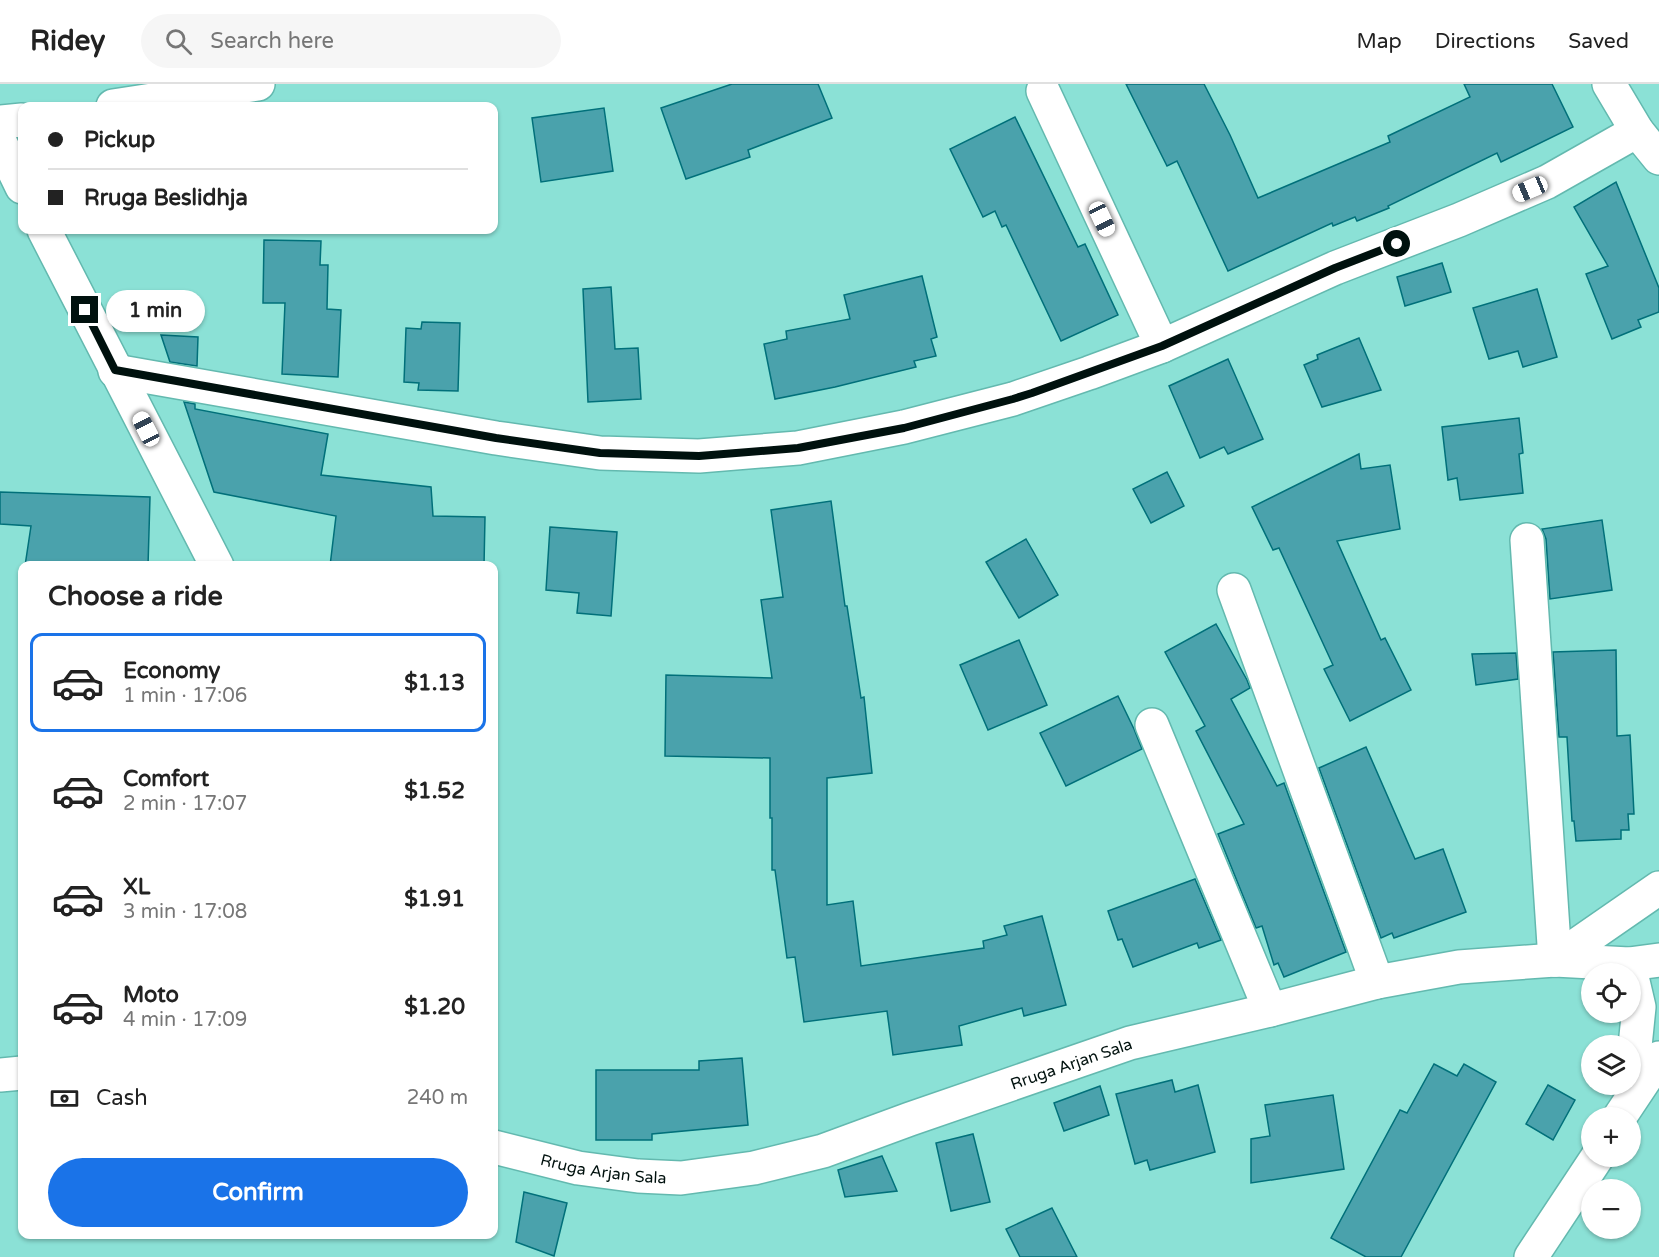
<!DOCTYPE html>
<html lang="en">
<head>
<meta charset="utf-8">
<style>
  :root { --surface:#fff; --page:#f6f6f6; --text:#222; --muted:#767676; --line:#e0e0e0; --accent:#1a73e8 }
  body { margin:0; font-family:"Varela Round",sans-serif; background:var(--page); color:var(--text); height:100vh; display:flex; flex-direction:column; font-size:22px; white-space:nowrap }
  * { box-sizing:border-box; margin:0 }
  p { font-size:20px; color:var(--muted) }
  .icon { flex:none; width:33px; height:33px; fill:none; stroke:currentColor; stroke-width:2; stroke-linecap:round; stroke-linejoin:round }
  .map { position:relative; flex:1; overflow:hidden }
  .panel { position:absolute; left:18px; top:477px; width:480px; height:678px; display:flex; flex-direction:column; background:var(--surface); border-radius:12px; box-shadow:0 2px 4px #0004 }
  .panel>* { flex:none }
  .banner { position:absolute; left:18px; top:18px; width:480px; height:132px; border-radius:12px; box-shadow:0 2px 4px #0004; display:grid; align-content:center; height:132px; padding:0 30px; background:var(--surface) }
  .tools { position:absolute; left:1581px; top:879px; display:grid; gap:12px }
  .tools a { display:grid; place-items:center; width:60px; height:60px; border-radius:50%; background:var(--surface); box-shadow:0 2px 4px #0004; font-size:30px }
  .end { position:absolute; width:27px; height:27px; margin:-14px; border:8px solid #00110e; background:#fff; box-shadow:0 0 0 3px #fff }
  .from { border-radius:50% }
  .bubble { position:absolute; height:42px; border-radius:21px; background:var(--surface); box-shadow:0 2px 4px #0004; font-size:20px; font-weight:700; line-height:42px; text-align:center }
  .car { position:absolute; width:18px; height:36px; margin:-18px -9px; border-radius:8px; box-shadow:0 0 4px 2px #0007; background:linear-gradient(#fff 24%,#345 0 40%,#fff 0 76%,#345 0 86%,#fff 0) }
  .banner b { display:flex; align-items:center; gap:21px; height:57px; font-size:22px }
  .banner b+b { border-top:2px solid var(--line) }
  .banner i { width:15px; height:15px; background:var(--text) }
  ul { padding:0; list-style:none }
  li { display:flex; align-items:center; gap:18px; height:99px; margin:0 12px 9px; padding:0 18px; border:3px solid transparent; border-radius:12px }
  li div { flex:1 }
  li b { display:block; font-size:22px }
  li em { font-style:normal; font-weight:700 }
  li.current { border-color:var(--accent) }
  li>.icon { width:54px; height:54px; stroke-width:1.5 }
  h2 { padding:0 30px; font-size:27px; line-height:72px }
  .pay { display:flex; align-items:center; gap:15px; height:66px; padding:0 30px; font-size:22px }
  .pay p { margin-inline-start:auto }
  .primary-button { display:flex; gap:12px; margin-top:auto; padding:12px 30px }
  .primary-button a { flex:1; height:69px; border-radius:36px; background:var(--accent); color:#fff; font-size:24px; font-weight:700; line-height:69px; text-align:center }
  header { display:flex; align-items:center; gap:36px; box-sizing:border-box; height:84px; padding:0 30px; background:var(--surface); border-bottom:2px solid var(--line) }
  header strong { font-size:28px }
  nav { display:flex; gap:33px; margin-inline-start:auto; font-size:21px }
  .search { width:420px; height:54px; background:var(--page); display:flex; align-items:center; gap:15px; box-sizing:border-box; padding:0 21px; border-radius:33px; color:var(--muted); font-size:22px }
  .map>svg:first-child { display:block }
  .building { fill:#4aa2ac; stroke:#01707a; stroke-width:1.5 }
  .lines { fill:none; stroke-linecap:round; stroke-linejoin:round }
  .minor-casing { stroke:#63b9af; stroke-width:36 }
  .minor { stroke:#fff; stroke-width:33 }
  .route { stroke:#00110e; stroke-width:8 }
  .labels { text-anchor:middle; stroke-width:5; stroke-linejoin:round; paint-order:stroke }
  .street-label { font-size:16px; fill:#00110e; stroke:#98eee3 }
</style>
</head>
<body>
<header>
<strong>Ridey</strong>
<div class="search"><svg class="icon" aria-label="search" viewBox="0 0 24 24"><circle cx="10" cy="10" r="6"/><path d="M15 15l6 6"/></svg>Search here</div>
<nav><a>Map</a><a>Directions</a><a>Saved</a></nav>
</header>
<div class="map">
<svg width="1659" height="1173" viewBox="0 0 1659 1173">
  <rect width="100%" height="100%" fill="#8be1d6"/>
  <g class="building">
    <polygon points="732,0 818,0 832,34 748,66 750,73 686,95 661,24"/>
    <polygon points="1126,0 1204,0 1230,51 1258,114 1390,58 1388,52 1470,13 1464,0 1552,0 1573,43 1501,78 1497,69 1388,122 1389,124 1357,137 1355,133 1333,142 1332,139 1228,187 1177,77 1167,82"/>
    <polygon points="604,24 613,87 541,98 532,34"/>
    <polygon points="1015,33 1078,163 1085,160 1118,231 1061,257 1006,141 1002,143 995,127 983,133 950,65"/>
    <polygon points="1616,98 1659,204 1659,228 1638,236 1641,243 1612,255 1586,190 1608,182 1574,123"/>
    <polygon points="264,156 321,157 320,181 328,181 327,225 341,226 338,293 282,290 285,219 263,219"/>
    <polygon points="1442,179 1451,208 1405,222 1397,193"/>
    <polygon points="922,192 937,253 931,255 936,272 914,277 916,283 835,303 775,315 764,260 787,255 786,247 850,235 844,211"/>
    <polygon points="611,203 615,265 638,264 641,315 588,318 583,205"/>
    <polygon points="1537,205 1557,273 1523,283 1518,267 1489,275 1473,224"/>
    <polygon points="422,238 460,239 458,307 418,306 419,299 404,298 406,244 421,245"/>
    <polygon points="161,251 198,253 197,282 170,278"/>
    <polygon points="1359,254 1381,306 1322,323 1304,281 1318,275 1317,271"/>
    <polygon points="1228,275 1263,355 1228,370 1224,363 1200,374 1169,302"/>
    <polygon points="184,318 195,320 195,325 328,350 321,391 431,403 433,432 485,433 484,482 330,482 336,432 214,408"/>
    <polygon points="1519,334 1523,369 1519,370 1523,409 1460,416 1457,394 1448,396 1442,343"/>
    <polygon points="1359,370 1361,385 1390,381 1400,445 1337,457 1381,556 1385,554 1411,606 1350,637 1324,585 1333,581 1279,464 1273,466 1252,423"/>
    <polygon points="1167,388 1184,422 1151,439 1133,405"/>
    <polygon points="0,408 150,413 148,482 25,482 31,442 0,440"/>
    <polygon points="831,417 845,522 847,522 861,614 864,613 872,689 827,694 827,821 853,817 861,882 984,864 983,857 1007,851 1004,842 1042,832 1066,921 1024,932 1022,924 959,942 962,961 893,971 887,927 804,938 795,873 787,874 775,786 772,786 772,734 770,734 770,674 665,672 666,591 772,594 761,516 783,513 771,426"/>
    <polygon points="1602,436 1612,506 1550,515 1546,455 1542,445"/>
    <polygon points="550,443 617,448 611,532 577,529 579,509 546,506"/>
    <polygon points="1026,455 1058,511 1019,534 986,478"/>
    <polygon points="1216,540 1247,596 1250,604 1231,615 1277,702 1284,699 1346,868 1284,893 1278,879 1274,881 1262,842 1256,844 1218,750 1244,740 1196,647 1205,642 1165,568"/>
    <polygon points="1019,556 1047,621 988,646 960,581"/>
    <polygon points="1616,566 1617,652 1630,651 1634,730 1628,730 1629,746 1621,746 1621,755 1576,757 1574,737 1572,737 1567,653 1559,653 1553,568"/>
    <polygon points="1516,569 1518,595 1476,601 1472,570"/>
    <polygon points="1118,612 1134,645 1142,665 1066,702 1040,649"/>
    <polygon points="1366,663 1415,775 1443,765 1466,828 1394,854 1392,849 1381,854 1319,684"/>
    <polygon points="1195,795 1221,856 1199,864 1197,859 1133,883 1122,855 1118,856 1108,827"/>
    <polygon points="742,974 748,1041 652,1050 652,1056 596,1056 596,986 699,986 699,977"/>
    <polygon points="1434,980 1457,992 1464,980 1496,998 1401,1173 1366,1173 1331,1154 1400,1026 1407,1029"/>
    <polygon points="1172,996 1175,1008 1198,1001 1215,1068 1150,1086 1147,1076 1135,1080 1116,1010"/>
    <polygon points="1548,1001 1575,1016 1553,1056 1526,1040"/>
    <polygon points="1100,1002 1109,1031 1064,1047 1054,1019"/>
    <polygon points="1333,1011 1344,1085 1251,1099 1251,1055 1270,1052 1265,1021"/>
    <polygon points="973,1050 990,1118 951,1127 936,1059"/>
    <polygon points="882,1072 897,1107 845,1113 838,1086"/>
    <polygon points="524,1108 567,1119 554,1172 516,1158"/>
    <polygon points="1052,1124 1077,1173 1020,1173 1006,1145"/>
  </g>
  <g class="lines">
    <g class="minor-casing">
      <g id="minor">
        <polyline points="1609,0 1637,47 1659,74"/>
        <polyline points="1043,7 1162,262"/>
        <polyline points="113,22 258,0"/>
        <polyline points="0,38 22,36"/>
        <polyline points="0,58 22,103"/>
        <polyline points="44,146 217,482"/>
        <polyline points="115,287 496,354 600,369 699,372 798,364 904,343 1013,315 1089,289 1162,262 1335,184 1459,136 1547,98 1637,47"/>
        <polyline points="1527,456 1555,876"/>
        <polyline points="1234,506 1377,898"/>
        <polyline points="1152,641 1270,926"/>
        <polyline points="1555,876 1659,804"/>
        <polyline points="1629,880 1639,923 1634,972 1630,986"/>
        <polyline points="0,991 22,989"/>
        <polyline points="1619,1034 1659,974"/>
        <path id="s1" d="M494 1063 578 1084 638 1092 681 1094 754 1084 823 1067 910 1035 1130 959 1270 926 1377 898 1459 883 1555 876 1629 880 1659 876"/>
        <polyline points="1531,1173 1598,1072"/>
      </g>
    </g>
    <use href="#minor" class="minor"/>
  </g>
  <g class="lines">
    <polyline class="route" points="85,226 115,286 496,354 600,369 699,372 798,364 904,344 1013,315 1032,309 1162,262 1335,184 1397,160"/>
  </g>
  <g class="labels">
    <g class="street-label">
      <text dy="6" stroke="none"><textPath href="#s1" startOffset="598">Rruga Arjan Sala</textPath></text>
      <text dy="6" stroke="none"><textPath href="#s1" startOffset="112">Rruga Arjan Sala</textPath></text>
    </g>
  </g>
</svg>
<div class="tools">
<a><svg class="icon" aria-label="locate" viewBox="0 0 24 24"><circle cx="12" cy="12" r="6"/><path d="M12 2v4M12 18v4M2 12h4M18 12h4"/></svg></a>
<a><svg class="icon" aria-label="layers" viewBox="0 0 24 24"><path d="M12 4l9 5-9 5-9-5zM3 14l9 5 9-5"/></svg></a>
<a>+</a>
<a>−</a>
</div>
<i class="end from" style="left:1397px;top:160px"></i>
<i class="end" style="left:85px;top:226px"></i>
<div class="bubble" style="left:106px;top:206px;width:99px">1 min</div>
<i class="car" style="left:1530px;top:105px;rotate:247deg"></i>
<i class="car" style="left:1102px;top:135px;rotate:155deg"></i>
<i class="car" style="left:146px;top:345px;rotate:333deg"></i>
<div class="banner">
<b><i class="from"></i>Pickup</b>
<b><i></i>Rruga Beslidhja</b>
</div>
<section class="panel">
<h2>Choose a ride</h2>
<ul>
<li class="current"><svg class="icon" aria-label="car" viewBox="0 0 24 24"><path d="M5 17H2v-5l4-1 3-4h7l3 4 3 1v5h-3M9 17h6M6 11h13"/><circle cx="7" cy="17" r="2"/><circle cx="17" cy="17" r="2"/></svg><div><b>Economy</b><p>1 min · 17:06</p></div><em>$1.13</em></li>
<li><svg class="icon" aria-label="car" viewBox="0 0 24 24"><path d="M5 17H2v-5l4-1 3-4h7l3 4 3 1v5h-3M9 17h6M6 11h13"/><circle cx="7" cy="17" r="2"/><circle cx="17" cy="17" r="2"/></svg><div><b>Comfort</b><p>2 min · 17:07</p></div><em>$1.52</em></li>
<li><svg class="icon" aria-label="car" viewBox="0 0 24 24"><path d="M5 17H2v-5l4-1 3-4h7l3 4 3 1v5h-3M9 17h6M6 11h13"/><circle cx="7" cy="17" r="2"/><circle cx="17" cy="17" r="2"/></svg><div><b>XL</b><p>3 min · 17:08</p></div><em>$1.91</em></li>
<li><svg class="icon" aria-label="car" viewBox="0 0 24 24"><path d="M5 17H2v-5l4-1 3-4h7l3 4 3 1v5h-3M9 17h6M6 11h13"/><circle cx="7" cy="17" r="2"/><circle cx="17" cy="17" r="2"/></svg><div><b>Moto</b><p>4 min · 17:09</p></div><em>$1.20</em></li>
</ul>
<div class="pay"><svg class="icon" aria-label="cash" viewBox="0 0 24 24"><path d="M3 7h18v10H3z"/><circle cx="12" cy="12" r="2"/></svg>Cash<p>240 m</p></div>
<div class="primary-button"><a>Confirm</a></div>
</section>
</div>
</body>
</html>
